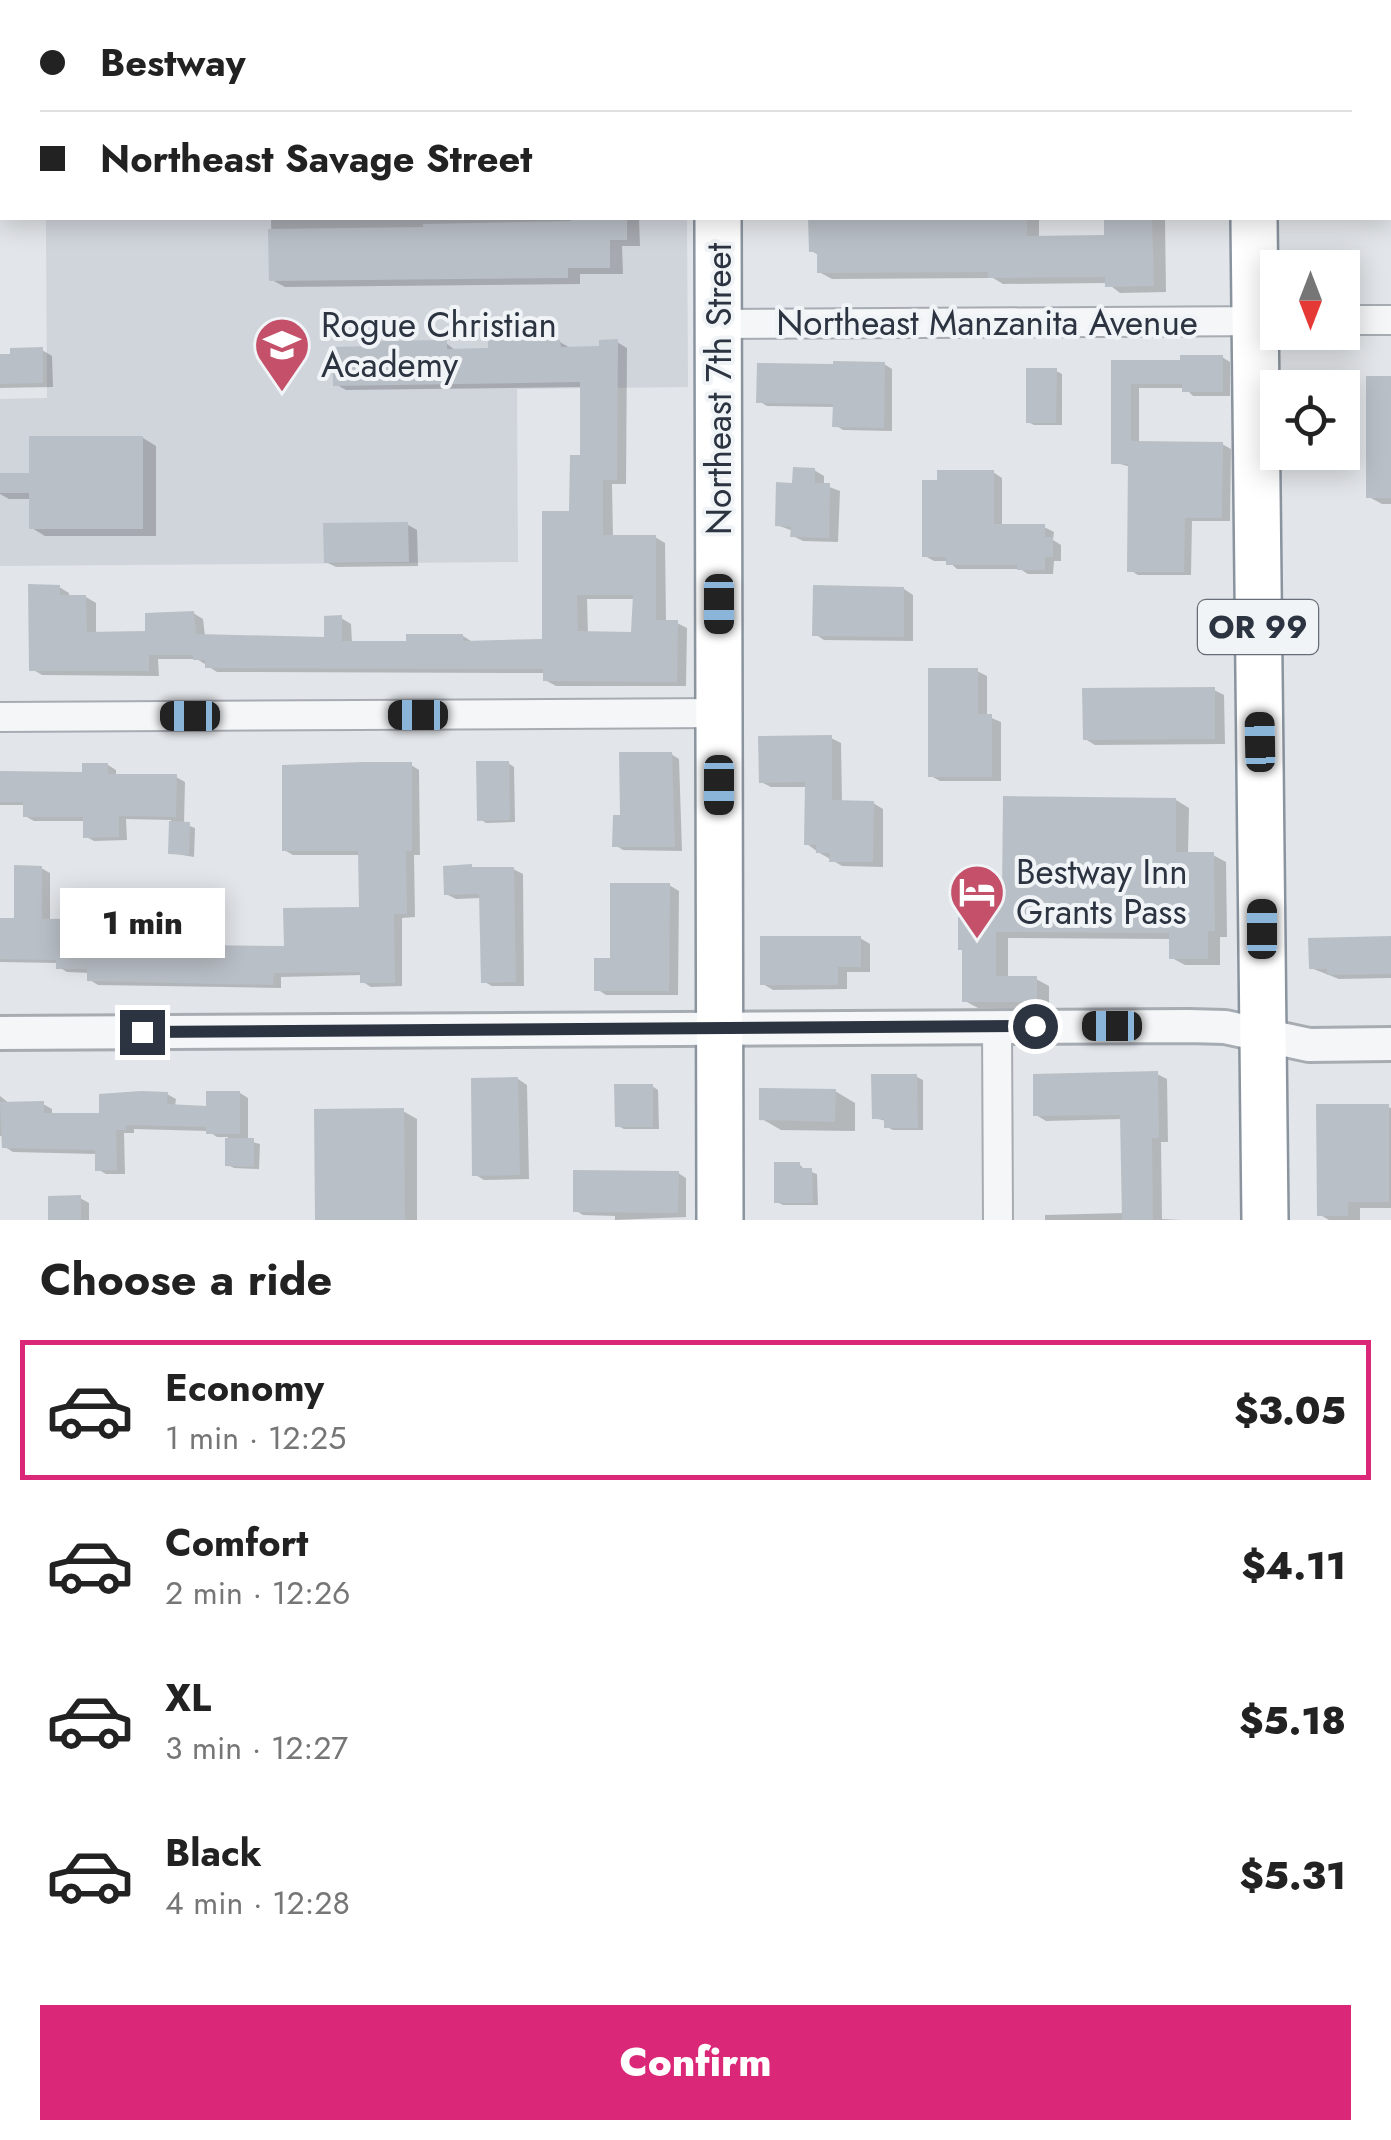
<!DOCTYPE html>
<html lang="en">
<head>
<meta charset="utf-8">
<style>
  :root { --surface:#fff; --page:#f6f6f6; --text:#222; --muted:#767676; --line:#e0e0e0; --accent:#db2777 }
  body { margin:0; font-family:Jost,sans-serif; background:var(--page); color:var(--text); height:100vh; display:flex; flex-direction:column; font-size:38px; white-space:nowrap }
  * { box-sizing:border-box; margin:0 }
  p { font-size:32px; color:var(--muted) }
  .icon { flex:none; width:55px; height:55px; fill:none; stroke:currentColor; stroke-width:2; stroke-linecap:round; stroke-linejoin:round }
  .map { position:relative; height:1220px; overflow:hidden }
  .panel { display:flex; flex-direction:column; background:var(--surface); flex:1 }
  .panel>* { flex:none }
  .hud { position:absolute; left:0px; top:0px; width:1392px; height:220px; box-shadow:0 5px 25px #0003; display:grid; align-content:center; height:220px; padding:0 40px; background:var(--surface) }
  .needle { width:65px; rotate:180deg }
  .fabs { position:absolute; left:1260px; top:250px; display:grid; gap:20px }
  .fabs a { display:grid; place-items:center; width:100px; height:100px; border-radius:0px; background:var(--surface); box-shadow:0 5px 25px #0003; font-size:50px }
  .end { position:absolute; width:45px; height:45px; margin:-22px; border:12px solid #2b3440; background:#fff; box-shadow:0 0 0 5px #fff }
  .from { border-radius:50% }
  .bubble { position:absolute; height:70px; border-radius:0px; background:var(--surface); box-shadow:0 5px 25px #0003; font-size:32px; font-weight:800; line-height:70px; text-align:center }
  .car { position:absolute; width:30px; height:60px; margin:-30px -15px; border-radius:12px; box-shadow:0 0 8px 2px #0007; background:linear-gradient(#222 24%,#8ab4d8 0 40%,#222 0 76%,#8ab4d8 0 86%,#222 0) }
  .hud b { display:flex; align-items:center; gap:35px; height:95px; font-size:38px }
  .hud b+b { border-top:2px solid var(--line) }
  .hud i { width:25px; height:25px; background:var(--text) }
  ul { padding:0; list-style:none }
  li { display:flex; align-items:center; gap:30px; height:140px; margin:0 20px 15px; padding:0 20px; border:5px solid transparent; border-radius:0px }
  li div { flex:1 }
  li b { display:block; font-size:38px }
  li em { font-style:normal; font-weight:800 }
  li.current { border-color:var(--accent) }
  li>.icon { width:90px; height:90px; stroke-width:1.5 }
  h2 { padding:0 40px; font-size:45px; line-height:120px }
  .primary-button { display:flex; gap:20px; margin-top:auto; padding:20px 40px }
  .primary-button a { flex:1; height:115px; border-radius:0px; background:var(--accent); color:#fff; font-size:40px; font-weight:800; line-height:115px; text-align:center }
  .map>svg:first-child { display:block }
  .built { fill:#d0d4db }
  .shadow { fill:#0003; fill-rule:evenodd }
  .building { fill:#b9bfc6; fill-rule:evenodd }
  .lines { fill:none; stroke-linecap:round; stroke-linejoin:round }
  .minor-casing { stroke:#a7acb3; stroke-width:32 }
  .tertiary-casing { stroke:#a7acb3; stroke-width:38 }
  .trunk-casing { stroke:#8a949f; stroke-width:50 }
  .minor { stroke:#f4f6f8; stroke-width:28 }
  .tertiary { stroke:#f4f6f8; stroke-width:32 }
  .trunk { stroke:#fff; stroke-width:45 }
  .route { stroke:#2b3440; stroke-width:12 }
  .labels { text-anchor:middle; stroke-width:8; stroke-linejoin:round; paint-order:stroke }
  .shield { fill:#f1f4f7; stroke:#666e77; stroke-width:2.5 }
  .shield-label { font-size:32px; font-weight:bold; fill:#2b3440 }
  .street-label { font-size:35px; fill:#2b3440; stroke:#f1f4f7 }
  .poi-label { font-size:35px; fill:#2b3440; stroke:#f1f4f7; text-anchor:start }
</style>
</head>
<body>
<div class="map">
<svg width="1391" height="1220" viewBox="0 0 1391 1220">
  <rect width="100%" height="100%" fill="#e2e5e9"/>
  <polygon class="built" points="46,218 687,218 688,387 517,389 518,562 0,566 0,399 47,398"/>
  <g class="shadow">
    <polygon points="238,0 267,0 270,2 238,2"/>
    <polygon points="1313,0 1370,0 1371,2 1313,2"/>
    <polygon points="194,1 197,2 67,2"/>
    <polygon points="0,14 2,14 2,108 0,107"/>
    <polygon points="1391,164 1391,217 1390,217 1390,164"/>
    <polygon points="271,218 639,218 640,246 622,246 623,274 580,274 580,284 285,287 272,280"/>
    <polygon points="811,218 1039,218 1039,238 1107,237 1106,218 1165,218 1166,292 1120,293 1107,283 1003,284 993,278 832,279 819,272 819,255 811,251"/>
    <path d="M560 342 572 349 601 348 617 342 627 348 626 484H612L613 537H655L665 543 666 622 677 623 687 628 686 686H556L545 680V673L217 672 197 659H158L159 676 42 675 32 669 59 587 69 593V597H86L96 603V635L148 634 193 613 203 619 205 636 326 640 341 618 351 624 352 643 409 644 463 636 474 643 545 642 582 458 583 387 346 390 335 384 446 343 456 351ZM587 599H635L633 635 588 634Z"/>
    <polygon points="42,350 52,356 53,387 0,388 0,356"/>
    <polygon points="1222,357 1230,362 1230,396 1193,396 1185,388 1139,388 1139,444 1222,444 1231,449 1230,521 1192,521 1191,575 1138,575 1130,570 1131,467 1113,462 1113,362 1182,362"/>
    <polygon points="884,364 892,369 892,431 843,430 835,425 835,407 767,406 759,401"/>
    <polygon points="1056,371 1062,374 1062,425 1034,425 1028,422"/>
    <polygon points="1391,379 1391,504 1382,504 1369,497"/>
    <polygon points="143,438 156,446 156,536 45,536 32,528 32,499 9,499 0,494 0,475 31,475"/>
    <polygon points="814,470 824,476 824,485 840,491 838,542 803,541 793,536 793,531 777,525"/>
    <polygon points="993,472 1002,478 1002,526 1044,527 1054,532 1053,540 1061,545 1061,561 1054,561 1053,574 1028,574 1020,569 957,569 948,561 934,561 925,556"/>
    <polygon points="408,525 417,530 418,566 336,567 326,562"/>
    <polygon points="904,589 913,595 913,641 824,640 815,634"/>
    <polygon points="977,671 987,676 987,716 1001,722 1001,781 940,781 931,776"/>
    <polygon points="1214,690 1224,695 1225,744 1095,745 1085,739"/>
    <polygon points="831,738 841,743 842,803 873,803 883,809 883,867 842,866 818,852 807,844 808,787 771,787 761,782"/>
    <polygon points="671,754 679,759 682,851 623,850 615,845 622,818"/>
    <polygon points="508,763 514,767 515,822 486,823 480,819"/>
    <polygon points="108,765 116,770 116,776 176,777 185,782 184,824 195,828 194,857 170,853 171,820 126,819 127,840 94,841 85,836 85,821 34,821 25,816 25,805 0,805 0,773 84,774"/>
    <polygon points="411,765 419,770 420,855 414,855 415,917 402,918 402,986 371,987 363,982 363,975 281,977 281,988 98,985 90,980 90,973 67,972 59,967 59,963 0,962 0,921 16,921 41,868 50,873 50,921 114,921 123,926 123,942 193,943 200,948 286,948 362,909 361,855 293,855 284,850"/>
    <polygon points="1176,800 1189,808 1188,854 1213,855 1226,862 1227,937 1220,937 1220,965 1185,965 1172,958 1172,939 1008,938 1008,979 1036,979 1049,986 1049,1008 978,1008 965,1001 1005,896"/>
    <polygon points="513,869 523,874 524,986 492,986 483,981 482,898 456,899 446,894"/>
    <polygon points="669,885 679,891 678,995 606,995 597,989 612,960"/>
    <polygon points="860,938 870,944 870,972 847,972 847,989 773,990 763,984"/>
    <polygon points="1391,939 1391,978 1339,979 1311,968"/>
    <polygon points="1157,1074 1167,1079 1168,1142 1161,1142 1162,1219 1181,1220 1045,1220 1045,1215 1124,1213 1123,1119 1046,1121 1036,1115"/>
    <polygon points="917,1077 923,1080 923,1130 893,1130 887,1127 886,1121 874,1118"/>
    <polygon points="518,1079 527,1085 529,1179 484,1180 474,1174"/>
    <polygon points="652,1086 658,1090 659,1129 624,1129 618,1126"/>
    <polygon points="835,1091 855,1103 855,1131 781,1130 762,1119"/>
    <polygon points="240,1093 248,1098 248,1141 260,1144 259,1169 234,1168 228,1165 228,1137 217,1137 208,1131 134,1129 134,1133 124,1133 125,1174 106,1174 97,1169 97,1154 13,1152 5,1147 5,1136 0,1136 0,1096 10,1104 43,1104 52,1109 52,1116 102,1115 167,1094 176,1099 175,1107 208,1108"/>
    <polygon points="1388,1107 1391,1108 1391,1208 1360,1208 1360,1220 1329,1220 1319,1214"/>
    <polygon points="403,1111 417,1119 417,1220 317,1220"/>
    <polygon points="799,1164 805,1170 817,1174 818,1205 783,1205 777,1202"/>
    <polygon points="678,1173 686,1178 686,1217 615,1220 615,1216 583,1215 575,1210"/>
    <polygon points="80,1198 89,1203 89,1220 51,1220"/>
  </g>
  <g class="building">
    <polygon points="571,218 627,218 627,240 610,240 610,268 568,268 568,278 269,281 268,229 423,227 423,224 571,221"/>
    <polygon points="808,218 1027,218 1027,236 1104,235 1104,218 1152,218 1154,286 1105,287 1105,277 988,278 988,272 817,273 817,252 809,252"/>
    <path d="M618 339 617 480H603V535H656V620H678L677 682 543 681V669L205 668V660H193V655H149V671H29L28 584 60 585V595H86L87 632 145 631V613L194 611 196 634 324 637V616L342 615V641H406V634H463V641L542 639V511H569L570 455H580V382L333 386 332 347 377 346V341L447 340V349L488 348V340H560L561 347 599 346V340ZM577 595H633L631 632 578 631Z"/>
    <polygon points="43,347 43,383 0,384 0,354 10,354 10,348"/>
    <polygon points="1180,355 1223,355 1223,392 1182,392 1182,384 1131,384 1131,441 1223,442 1222,518 1185,518 1184,572 1127,572 1128,464 1111,464 1111,360 1180,360"/>
    <polygon points="833,361 885,362 884,428 832,427 833,404 756,403 757,363 833,364"/>
    <polygon points="1026,368 1057,368 1056,423 1026,423"/>
    <rect x="1366" y="376" width="25" height="122"/>
    <polygon points="29,436 143,436 143,529 29,529 29,493 0,493 0,473 29,473"/>
    <polygon points="793,467 815,468 815,483 830,483 829,538 790,537 791,527 775,526 776,482 792,483"/>
    <polygon points="937,470 994,470 994,524 1045,524 1045,537 1053,537 1053,557 1045,557 1045,570 1017,570 1017,565 946,565 946,557 922,557 922,480 937,480"/>
    <polygon points="408,522 409,562 324,563 323,523"/>
    <polygon points="813,585 904,587 904,637 812,636"/>
    <polygon points="928,668 978,668 978,714 992,714 992,777 928,777"/>
    <polygon points="1215,687 1215,739 1083,740 1082,688"/>
    <polygon points="832,735 832,800 874,801 873,862 829,862 830,853 816,853 816,845 804,845 805,782 759,783 758,736"/>
    <polygon points="619,752 672,752 675,847 612,847 613,815 620,815"/>
    <polygon points="476,761 509,761 510,820 477,821"/>
    <polygon points="363,762 412,762 412,851 406,851 407,914 394,914 395,983 360,983 360,972 274,973 273,985 87,981 87,969 56,969 56,960 0,959 0,918 14,918 14,865 42,866 42,919 115,918 115,940 193,941 193,945 284,946 283,908 359,907 358,851 282,851 282,765"/>
    <polygon points="82,763 108,763 108,774 177,774 176,817 119,816 119,837 83,838 83,817 23,817 23,802 0,802 0,771 82,772"/>
    <polygon points="1003,796 1176,798 1176,852 1214,852 1215,931 1208,931 1208,959 1169,959 1169,933 996,932 996,976 1037,976 1037,1002 962,1002 962,950 958,950 958,917 962,917 962,893 1002,893"/>
    <polygon points="169,821 190,822 189,855 168,854"/>
    <polygon points="472,864 472,867 514,867 516,982 481,983 479,894 444,895 443,866"/>
    <polygon points="610,883 670,883 669,991 594,991 594,958 610,958"/>
    <polygon points="760,936 861,936 861,967 838,967 838,985 760,985"/>
    <polygon points="1391,936 1391,974 1327,975 1327,969 1309,969 1308,938"/>
    <polygon points="1158,1071 1159,1138 1152,1138 1153,1220 1122,1220 1120,1115 1033,1116 1033,1074"/>
    <polygon points="871,1074 917,1074 918,1128 884,1128 884,1119 872,1119"/>
    <polygon points="518,1077 520,1175 472,1176 471,1078"/>
    <polygon points="614,1084 653,1084 653,1127 615,1127"/>
    <polygon points="759,1088 836,1089 835,1122 759,1120"/>
    <polygon points="141,1091 168,1092 167,1104 206,1106 206,1091 240,1091 240,1134 206,1134 206,1127 126,1125 126,1130 116,1130 117,1170 95,1171 95,1150 2,1148 0,1102 44,1101 44,1113 99,1113 99,1094"/>
    <polygon points="1316,1104 1389,1104 1389,1202 1348,1202 1348,1216 1317,1216"/>
    <polygon points="404,1108 405,1220 315,1220 314,1109"/>
    <polygon points="225,1138 254,1138 254,1167 225,1166"/>
    <polygon points="774,1162 800,1162 800,1168 812,1168 813,1203 774,1203"/>
    <polygon points="573,1170 679,1171 678,1213 573,1212"/>
    <polygon points="81,1195 81,1220 48,1220 48,1196"/>
  </g>
  <g class="lines">
    <g class="minor-casing">
      <g id="minor">
        <polyline points="1342,320 1391,320"/>
        <polyline points="719,324 1271,321"/>
        <polyline points="0,717 719,713"/>
        <polyline points="997,1026 998,1220"/>
      </g>
    </g>
    <g class="tertiary-casing">
      <polyline id="tertiary" points="0,1033 1188,1026 1225,1027 1309,1045 1391,1044"/>
    </g>
    <g class="trunk-casing">
      <g id="trunk">
        <polyline points="717,0 717,2"/>
        <polyline points="1252,0 1252,2"/>
        <polyline points="718,218 720,1220"/>
        <polyline points="1254,218 1265,1220"/>
      </g>
    </g>
    <use href="#minor" class="minor"/>
    <use href="#tertiary" class="tertiary"/>
    <use href="#trunk" class="trunk"/>
  </g>
  <g class="lines">
    <polyline class="route" points="142,1032 1035,1026"/>
  </g>
  <defs>
    <g id="school-pin" transform="scale(2.875)"><path d="M0 17L-7.5 6A9.5 9.5 0 1 1 7.5 6Z" fill="#c5506a" stroke="#f1f4f7"/><path d="M0-5L7-2L0 1L-7-2ZM-4 1L0 2.5L4 1V4Q0 6-4 4Z" fill="#fff"/></g>
    <g id="hotel-pin" transform="scale(2.875)"><path d="M0 17L-7.5 6A9.5 9.5 0 1 1 7.5 6Z" fill="#c5506a" stroke="#f1f4f7"/><path d="M-6-4.5h1.5V1H6V5H4.5V3h-9V5H-6ZM-4 0a1.8 1.8 0 1 1 3.6 0ZM.5 0V-2.5h3Q6-2.5 6 0Z" fill="#fff"/></g>
  </defs>
  <g fill-rule="evenodd">
    <use href="#school-pin" x="282" y="345"/>
    <use href="#hotel-pin" x="977" y="892"/>
  </g>
  <g class="labels">
    <rect class="shield" x="1198" y="600" width="120" height="54" rx="8"/>
    <g class="shield-label">
      <text x="1258" y="638">OR 99</text>
    </g>
    <g class="street-label">
      <text x="987" y="335">Northeast Manzanita Avenue</text>
      <text transform="translate(719 389) rotate(-90)" y="12">Northeast 7th Street</text>
    </g>
    <g class="poi-label">
      <text x="321" y="337">Rogue Christian<tspan x="321" dy="40">Academy</tspan></text>
      <text x="1016" y="884">Bestway Inn<tspan x="1016" dy="40">Grants Pass</tspan></text>
    </g>
  </g>
</svg>
<div class="fabs">
<a><svg class="needle" viewBox="-14 -14 28 28"><path d="M0-13l5 13h-10z" fill="#e53935"/><path d="M0 13l5-13h-10z" fill="#767676"/></svg></a>
<a><svg class="icon" aria-label="locate" viewBox="0 0 24 24"><circle cx="12" cy="12" r="6"/><path d="M12 2v4M12 18v4M2 12h4M18 12h4"/></svg></a>
</div>
<i class="end from" style="left:1035px;top:1026px"></i>
<i class="end" style="left:142px;top:1032px"></i>
<div class="bubble" style="left:60px;top:888px;width:165px">1 min</div>
<i class="car" style="left:719px;top:604px;rotate:180deg"></i>
<i class="car" style="left:418px;top:715px;rotate:270deg"></i>
<i class="car" style="left:190px;top:716px;rotate:270deg"></i>
<i class="car" style="left:1260px;top:742px;rotate:359deg"></i>
<i class="car" style="left:719px;top:785px;rotate:180deg"></i>
<i class="car" style="left:1262px;top:929px;rotate:0deg"></i>
<i class="car" style="left:1112px;top:1026px;rotate:270deg"></i>
<div class="hud">
<b><i class="from"></i>Bestway</b>
<b><i></i>Northeast Savage Street</b>
</div>
</div>
<section class="panel">
<h2>Choose a ride</h2>
<ul>
<li class="current"><svg class="icon" aria-label="car" viewBox="0 0 24 24"><path d="M5 17H2v-5l4-1 3-4h7l3 4 3 1v5h-3M9 17h6M6 11h13"/><circle cx="7" cy="17" r="2"/><circle cx="17" cy="17" r="2"/></svg><div><b>Economy</b><p>1 min · 12:25</p></div><em>$3.05</em></li>
<li><svg class="icon" aria-label="car" viewBox="0 0 24 24"><path d="M5 17H2v-5l4-1 3-4h7l3 4 3 1v5h-3M9 17h6M6 11h13"/><circle cx="7" cy="17" r="2"/><circle cx="17" cy="17" r="2"/></svg><div><b>Comfort</b><p>2 min · 12:26</p></div><em>$4.11</em></li>
<li><svg class="icon" aria-label="car" viewBox="0 0 24 24"><path d="M5 17H2v-5l4-1 3-4h7l3 4 3 1v5h-3M9 17h6M6 11h13"/><circle cx="7" cy="17" r="2"/><circle cx="17" cy="17" r="2"/></svg><div><b>XL</b><p>3 min · 12:27</p></div><em>$5.18</em></li>
<li><svg class="icon" aria-label="car" viewBox="0 0 24 24"><path d="M5 17H2v-5l4-1 3-4h7l3 4 3 1v5h-3M9 17h6M6 11h13"/><circle cx="7" cy="17" r="2"/><circle cx="17" cy="17" r="2"/></svg><div><b>Black</b><p>4 min · 12:28</p></div><em>$5.31</em></li>
</ul>
<div class="primary-button"><a>Confirm</a></div>
</section>
</body>
</html>
